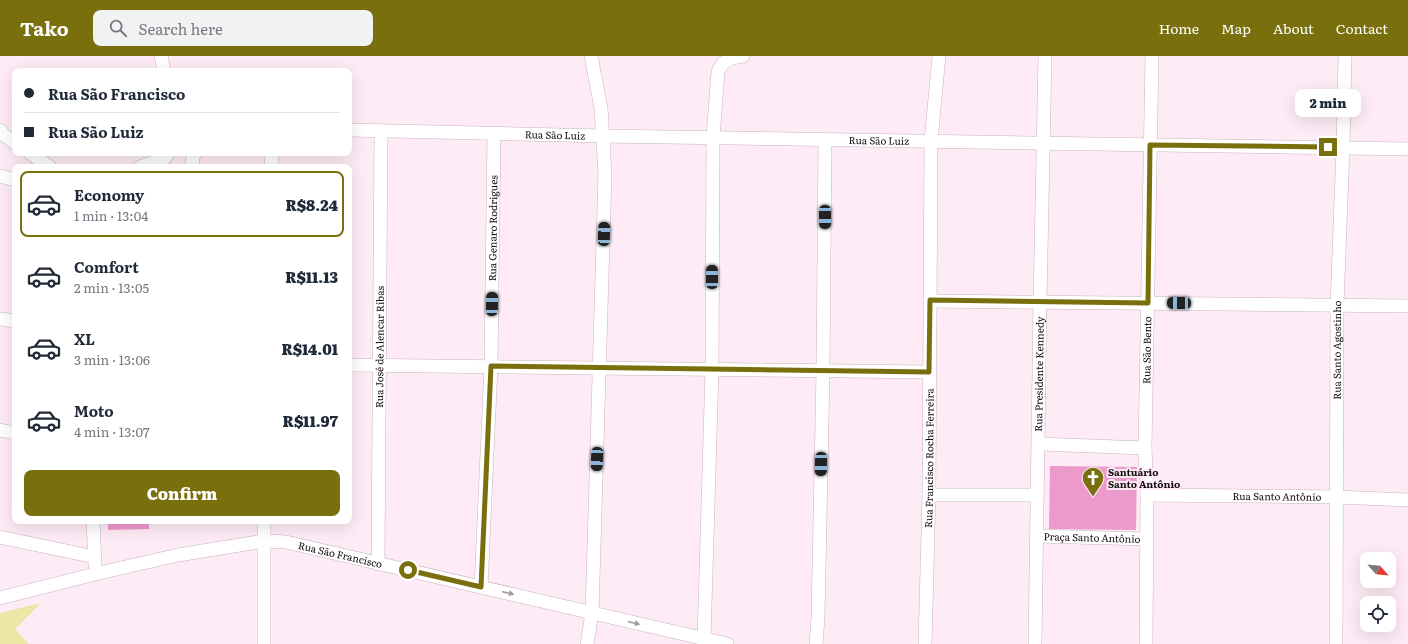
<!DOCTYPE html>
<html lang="en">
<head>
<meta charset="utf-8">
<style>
  :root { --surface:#fff; --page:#f2f2f3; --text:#1f2937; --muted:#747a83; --line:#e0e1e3; --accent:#796f0d }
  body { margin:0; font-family:Literata,serif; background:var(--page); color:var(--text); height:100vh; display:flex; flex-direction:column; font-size:15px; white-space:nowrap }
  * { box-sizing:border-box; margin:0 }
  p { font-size:13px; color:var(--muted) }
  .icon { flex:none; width:22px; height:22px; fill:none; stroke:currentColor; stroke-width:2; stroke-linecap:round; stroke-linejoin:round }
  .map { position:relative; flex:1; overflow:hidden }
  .drawer { position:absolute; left:12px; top:108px; width:340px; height:360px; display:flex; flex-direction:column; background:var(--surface); border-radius:8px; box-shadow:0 4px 16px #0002 }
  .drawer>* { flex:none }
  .hud { position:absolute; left:12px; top:12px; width:340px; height:88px; border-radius:8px; box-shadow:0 4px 16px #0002; display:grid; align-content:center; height:88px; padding:0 12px; background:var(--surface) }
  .needle { width:26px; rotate:117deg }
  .tools { position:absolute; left:1360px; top:496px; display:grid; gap:8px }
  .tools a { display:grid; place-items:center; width:36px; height:36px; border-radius:8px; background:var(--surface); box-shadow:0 4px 16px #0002; font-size:20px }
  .end { position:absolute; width:18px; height:18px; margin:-9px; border:5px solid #796f0d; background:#fff; box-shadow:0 0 0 2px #fff }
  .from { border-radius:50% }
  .bubble { position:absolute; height:28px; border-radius:8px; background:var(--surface); box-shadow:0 4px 16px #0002; font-size:13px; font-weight:800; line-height:28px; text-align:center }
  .car { position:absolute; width:12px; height:24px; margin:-12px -6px; border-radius:5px; box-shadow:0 0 3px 1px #0007; background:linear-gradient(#222 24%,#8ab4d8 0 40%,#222 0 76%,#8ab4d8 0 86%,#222 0) }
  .hud b { display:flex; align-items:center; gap:14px; height:38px; font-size:15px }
  .hud b+b { border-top:1px solid var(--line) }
  .hud i { width:10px; height:10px; background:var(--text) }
  ul { padding:7px 0 0; list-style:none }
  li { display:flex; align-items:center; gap:12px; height:66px; margin:0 8px 6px; padding:0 4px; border:2px solid transparent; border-radius:8px }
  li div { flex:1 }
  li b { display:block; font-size:15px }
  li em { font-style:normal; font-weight:800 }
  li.selected { border-color:var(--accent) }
  li>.icon { width:36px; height:36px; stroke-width:1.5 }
  .action { display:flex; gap:8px; margin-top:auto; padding:8px 12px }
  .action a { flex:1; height:46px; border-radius:8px; background:var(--accent); color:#fff; font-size:16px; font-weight:800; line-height:46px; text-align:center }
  header { display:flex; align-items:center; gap:24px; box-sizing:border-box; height:56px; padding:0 20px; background:var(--accent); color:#fff }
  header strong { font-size:19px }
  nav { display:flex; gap:22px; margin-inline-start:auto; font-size:14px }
  .search { width:280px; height:36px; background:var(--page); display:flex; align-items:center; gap:10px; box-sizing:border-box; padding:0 14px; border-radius:8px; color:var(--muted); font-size:15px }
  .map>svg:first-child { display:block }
  .green { fill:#ede6a7 }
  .building { fill:#ec9acc }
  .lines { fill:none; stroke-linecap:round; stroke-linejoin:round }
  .minor-casing { stroke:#c6b4be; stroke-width:14 }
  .minor { stroke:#fff; stroke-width:13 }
  .oneway { fill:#a09d9f }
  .route { stroke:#796f0d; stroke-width:5 }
  .labels { text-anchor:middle; stroke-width:4; stroke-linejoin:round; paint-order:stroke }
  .street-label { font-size:10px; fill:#110b0e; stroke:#feebf6 }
  .poi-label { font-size:10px; font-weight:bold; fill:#110b0e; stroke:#feebf6; text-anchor:start }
</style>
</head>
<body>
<header>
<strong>Tako</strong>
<div class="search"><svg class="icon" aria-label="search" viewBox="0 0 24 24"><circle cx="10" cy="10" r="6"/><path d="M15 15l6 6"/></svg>Search here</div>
<nav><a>Home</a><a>Map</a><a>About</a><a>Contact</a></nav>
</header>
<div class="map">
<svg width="1408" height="588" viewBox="0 0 1408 588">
  <rect width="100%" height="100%" fill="#feebf6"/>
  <polygon class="green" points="41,547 15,573 29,588 0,588 0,557"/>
  <g class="building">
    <polygon points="1050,410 1137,411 1136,474 1049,473"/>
    <polygon points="108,465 149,465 149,473 108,474"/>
  </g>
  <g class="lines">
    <g class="minor-casing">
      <g id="minor">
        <polyline points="161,0 164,15"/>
        <polyline points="0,74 4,79 15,87"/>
        <path id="s1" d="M349 74 603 80 1408 93"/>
        <polyline points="30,97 50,111"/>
        <polyline points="140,111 164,103 168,97"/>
        <polyline points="192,111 193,100 196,97"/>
        <polyline points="271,111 272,97"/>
        <polyline points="0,120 15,124"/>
        <polyline points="930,245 1408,250"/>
        <polyline points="0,263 15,265"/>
        <polyline points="349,309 929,316"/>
        <polyline points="0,374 15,377"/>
        <polyline points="1039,388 1145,392"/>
        <polyline points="929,439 1037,439"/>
        <path id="s2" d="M1147 439 1337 441 1408 444"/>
        <polyline points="93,465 95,509"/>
        <path id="s3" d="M1037 480 1146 483"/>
        <polyline points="0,481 95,501"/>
        <path id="s4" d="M378 508 381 75"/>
        <path id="s5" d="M481 531 491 310 494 77"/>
        <path id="s6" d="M0 542 95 518 178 499 265 485 286 486 727 588"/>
        <path d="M704 583 712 314 713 81 718 16C723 3 730 2 743 0"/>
        <polyline points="264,588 264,465"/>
        <polyline points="587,588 592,557 605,118 601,52 591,0"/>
        <polyline points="816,588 818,562 823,316 825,84"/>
        <path id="s7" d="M925 588 929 439 931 85 939 0"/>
        <path id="s8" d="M1035 588 1040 246 1045 0"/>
        <path id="s9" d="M1146 588 1147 439 1145 392 1152 0"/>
        <path id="s10" d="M1336 588 1337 250 1343 91 1345 0"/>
      </g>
    </g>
    <use href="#minor" class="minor"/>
  </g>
  <defs><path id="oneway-solid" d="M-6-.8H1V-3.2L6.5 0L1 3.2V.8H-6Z"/></defs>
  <g class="oneway">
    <use href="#oneway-solid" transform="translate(508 537) rotate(13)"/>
    <use href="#oneway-solid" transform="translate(634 567) rotate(13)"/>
  </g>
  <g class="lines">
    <polyline class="route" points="408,514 481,531 491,310 929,316 930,244 1148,247 1150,89 1328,91"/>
  </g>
  <defs>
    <g id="church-pin" transform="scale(1.15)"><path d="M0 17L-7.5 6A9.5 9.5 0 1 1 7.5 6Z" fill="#796f0d" stroke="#feebf6"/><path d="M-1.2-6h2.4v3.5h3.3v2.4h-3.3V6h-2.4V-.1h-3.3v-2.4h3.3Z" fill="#fff"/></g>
  </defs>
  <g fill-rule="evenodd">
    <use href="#church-pin" x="1093" y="422"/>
  </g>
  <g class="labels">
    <g class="street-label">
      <text dy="4" stroke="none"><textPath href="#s1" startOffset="206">Rua São Luiz</textPath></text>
      <text dy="4" stroke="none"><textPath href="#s1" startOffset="530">Rua São Luiz</textPath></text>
      <text dy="4" stroke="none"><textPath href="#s5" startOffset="359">Rua Genaro Rodrigues</textPath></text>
      <text dy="4" stroke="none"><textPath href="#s4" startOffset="217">Rua José de Alencar Ribas</textPath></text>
      <text dy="4" stroke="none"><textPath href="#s9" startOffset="294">Rua São Bento</textPath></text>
      <text dy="4" stroke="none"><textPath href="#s10" startOffset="294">Rua Santo Agostinho</textPath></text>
      <text dy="4" stroke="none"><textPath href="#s8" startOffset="270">Rua Presidente Kennedy</textPath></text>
      <text dy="4" stroke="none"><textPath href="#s7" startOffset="186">Rua Francisco Rocha Ferreira</textPath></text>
      <text dy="4" stroke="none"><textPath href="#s2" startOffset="130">Rua Santo Antônio</textPath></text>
      <text dy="4" stroke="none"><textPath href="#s3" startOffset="55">Praça Santo Antônio</textPath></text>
      <text dy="4" stroke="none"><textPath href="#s6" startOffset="348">Rua São Francisco</textPath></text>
    </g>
    <g class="poi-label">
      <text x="1108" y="420">Santuário<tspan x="1108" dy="12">Santo Antônio</tspan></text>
    </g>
  </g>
</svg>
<div class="tools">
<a><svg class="needle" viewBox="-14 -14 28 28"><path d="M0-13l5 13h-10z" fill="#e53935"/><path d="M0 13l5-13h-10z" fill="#747a83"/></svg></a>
<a><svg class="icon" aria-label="locate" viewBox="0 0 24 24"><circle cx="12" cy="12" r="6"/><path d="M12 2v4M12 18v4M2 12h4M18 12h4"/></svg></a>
</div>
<i class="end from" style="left:408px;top:514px"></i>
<i class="end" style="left:1328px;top:91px"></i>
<div class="bubble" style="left:1295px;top:33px;width:66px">2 min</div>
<i class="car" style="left:825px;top:161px;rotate:180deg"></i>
<i class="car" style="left:604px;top:178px;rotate:2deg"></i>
<i class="car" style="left:712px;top:221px;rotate:0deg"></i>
<i class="car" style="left:1179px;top:247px;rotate:271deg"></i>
<i class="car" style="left:492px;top:248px;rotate:1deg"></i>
<i class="car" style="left:597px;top:403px;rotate:182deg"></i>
<i class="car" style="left:821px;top:408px;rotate:181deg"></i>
<div class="hud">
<b><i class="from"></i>Rua São Francisco</b>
<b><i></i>Rua São Luiz</b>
</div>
<section class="drawer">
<ul>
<li class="selected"><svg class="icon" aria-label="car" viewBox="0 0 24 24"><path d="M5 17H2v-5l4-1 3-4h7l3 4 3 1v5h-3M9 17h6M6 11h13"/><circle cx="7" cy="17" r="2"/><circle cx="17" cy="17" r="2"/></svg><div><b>Economy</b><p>1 min · 13:04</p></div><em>R$8.24</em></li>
<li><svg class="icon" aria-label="car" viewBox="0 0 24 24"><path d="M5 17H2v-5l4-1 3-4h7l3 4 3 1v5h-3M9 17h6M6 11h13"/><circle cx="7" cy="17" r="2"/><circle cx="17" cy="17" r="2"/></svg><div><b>Comfort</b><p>2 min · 13:05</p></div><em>R$11.13</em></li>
<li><svg class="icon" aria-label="car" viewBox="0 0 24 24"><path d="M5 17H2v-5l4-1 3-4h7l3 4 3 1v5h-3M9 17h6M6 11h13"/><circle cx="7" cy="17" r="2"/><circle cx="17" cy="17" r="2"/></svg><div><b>XL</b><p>3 min · 13:06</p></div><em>R$14.01</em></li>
<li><svg class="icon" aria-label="car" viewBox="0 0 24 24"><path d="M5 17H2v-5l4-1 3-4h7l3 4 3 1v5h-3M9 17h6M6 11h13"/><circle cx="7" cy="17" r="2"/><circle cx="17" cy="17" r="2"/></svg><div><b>Moto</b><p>4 min · 13:07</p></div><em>R$11.97</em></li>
</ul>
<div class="action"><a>Confirm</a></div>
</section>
</div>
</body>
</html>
